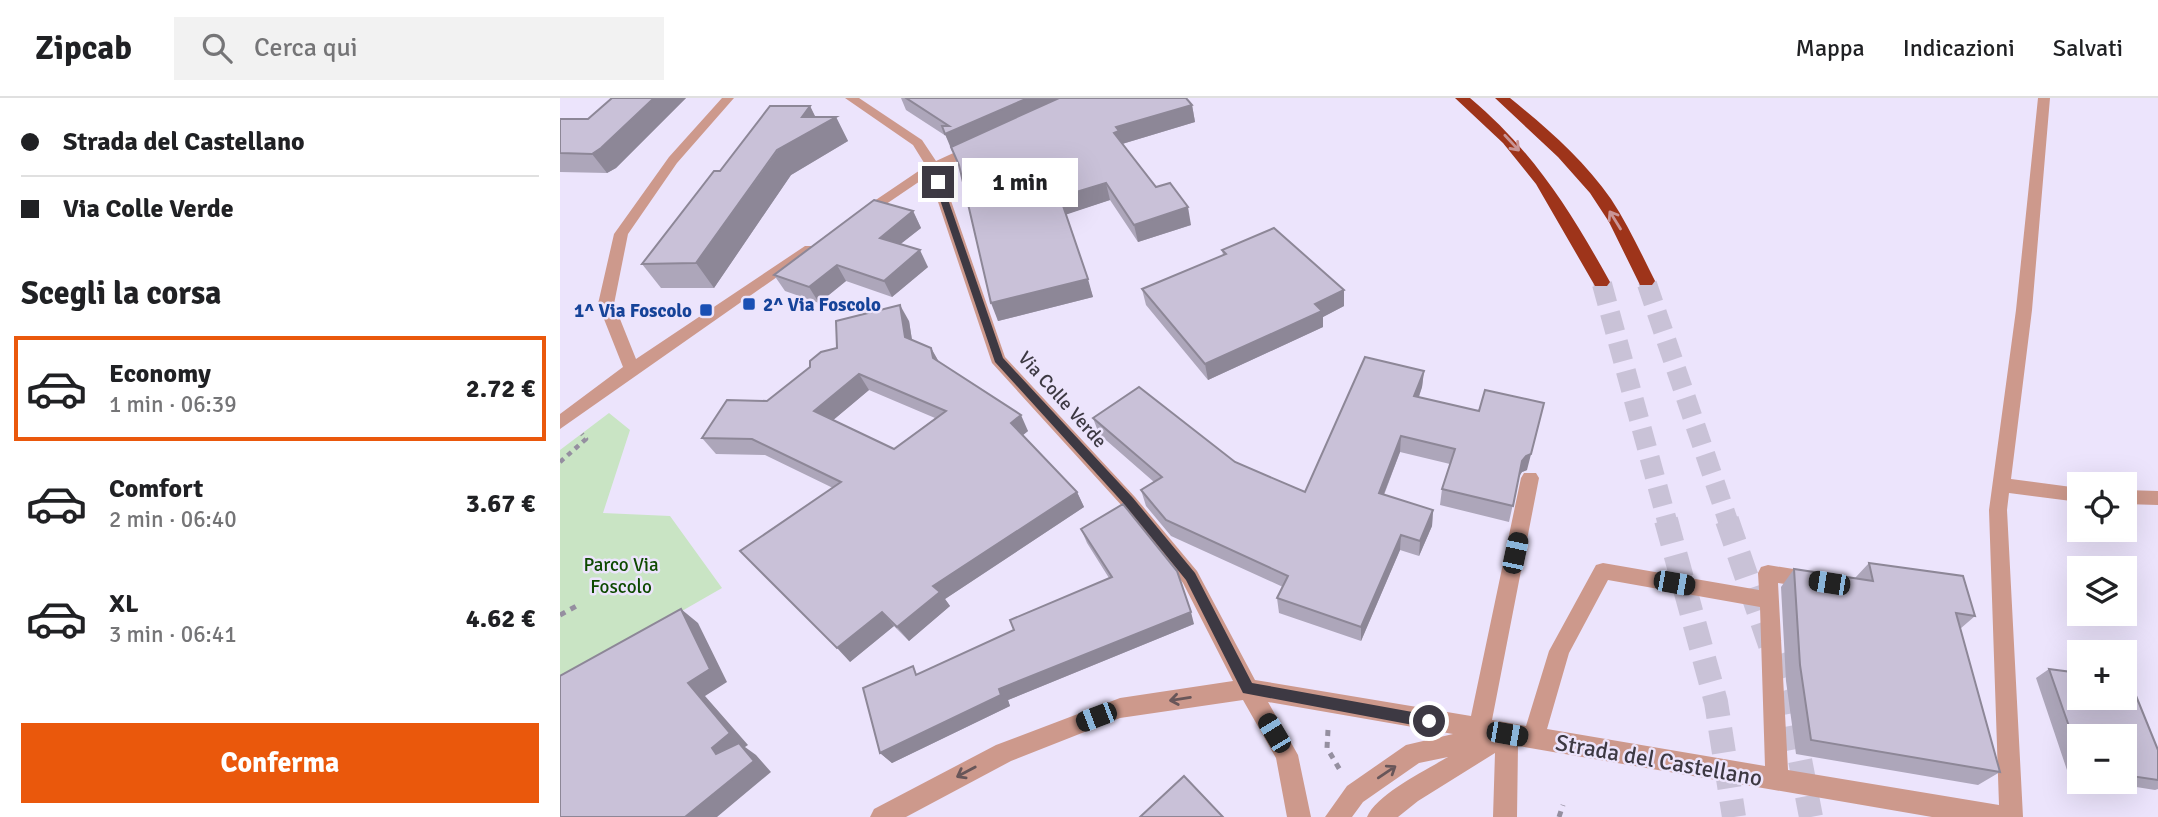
<!DOCTYPE html>
<html lang="it">
<head>
<meta charset="utf-8">
<style>
  :root { --surface:#fff; --page:#f2f2f2; --text:#202124; --muted:#757577; --line:#e0e0e0; --accent:#ea580c }
  body { margin:0; font-family:Signika,sans-serif; background:var(--page); color:var(--text); height:100vh; display:flex; flex-direction:column; font-size:26px; white-space:nowrap }
  * { box-sizing:border-box; margin:0 }
  p { font-size:23px; color:var(--muted) }
  .icon { flex:none; width:38px; height:38px; fill:none; stroke:currentColor; stroke-width:2; stroke-linecap:round; stroke-linejoin:round }
  .map { position:relative; flex:1; overflow:hidden }
  .side { display:flex; flex-direction:column; background:var(--surface); width:560px }
  .side>* { flex:none }
  .top-card { display:grid; align-content:center; height:154px; padding:0 21px; background:var(--surface) }
  .buttons { position:absolute; left:1507px; top:374px; display:grid; gap:14px }
  .buttons a { display:grid; place-items:center; width:70px; height:70px; border-radius:0px; background:var(--surface); box-shadow:0 7px 28px #0002; font-size:35px }
  .end { position:absolute; width:32px; height:32px; margin:-16px; border:9px solid #3d3943; background:#fff; box-shadow:0 0 0 4px #fff }
  .from { border-radius:50% }
  .bubble { position:absolute; height:49px; border-radius:0px; background:var(--surface); box-shadow:0 7px 28px #0002; font-size:23px; font-weight:700; line-height:49px; text-align:center }
  .car { position:absolute; width:21px; height:42px; margin:-21px -10px; border-radius:9px; box-shadow:0 0 5px 2px #0007; background:linear-gradient(#222 24%,#8ab4d8 0 40%,#222 0 76%,#8ab4d8 0 86%,#222 0) }
  .top-card b { display:flex; align-items:center; gap:24px; height:66px; font-size:26px }
  .top-card b+b { border-top:2px solid var(--line) }
  .top-card i { width:18px; height:18px; background:var(--text) }
  ul { padding:0; list-style:none }
  li { display:flex; align-items:center; gap:21px; height:105px; margin:0 14px 10px; padding:0 7px; border:4px solid transparent; border-radius:0px }
  li div { flex:1 }
  li b { display:block; font-size:26px }
  li em { font-style:normal; font-weight:700 }
  li.current { border-color:var(--accent) }
  li>.icon { width:63px; height:63px; stroke-width:1.5 }
  h2 { padding:0 21px; font-size:32px; line-height:84px }
  .cta { display:flex; gap:14px; margin-top:auto; padding:14px 21px }
  .cta a { flex:1; height:80px; border-radius:0px; background:var(--accent); color:#fff; font-size:28px; font-weight:700; line-height:80px; text-align:center }
  header { display:flex; align-items:center; gap:42px; box-sizing:border-box; height:98px; padding:0 35px; background:var(--surface); border-bottom:2px solid var(--line) }
  header strong { font-size:33px }
  nav { display:flex; gap:38px; margin-inline-start:auto; font-size:24px }
  .search { width:490px; height:63px; background:var(--page); display:flex; align-items:center; gap:18px; box-sizing:border-box; padding:0 24px; border-radius:0px; color:var(--muted); font-size:26px }
  main { display:flex; flex:1; min-height:0 }
  .map>svg:first-child { display:block }
  .green { fill:#c9e4c4 }
  .lines { fill:none; stroke-linecap:round; stroke-linejoin:round }
  .highway-tunnel-far2 { stroke:#c9c2d7; stroke-width:16; stroke-dasharray:16 8; stroke-linecap:butt }
  .highway-tunnel-far1 { stroke:#c9c2d7; stroke-width:20; stroke-dasharray:20 10; stroke-linecap:butt }
  .highway-tunnel { stroke:#c9c2d7; stroke-width:24; stroke-dasharray:24 12; stroke-linecap:butt }
  .path-far1 { stroke:#958fa0; stroke-width:4.5; stroke-dasharray:5 5; stroke-linecap:butt }
  .path { stroke:#958fa0; stroke-width:5; stroke-dasharray:6 6; stroke-linecap:butt }
  .minor { fill:#cd998c; fill-rule:evenodd }
  .highway { fill:#9e341a; fill-rule:evenodd }
  .wall { fill:#ada6ba; fill-rule:evenodd }
  .shaded-wall { fill:#8d8797 }
  .building { fill:#c9c1d8; stroke:#8d8797; stroke-width:2; fill-rule:evenodd }
  .oneway { stroke:#c99596 }
  .oneway2 { stroke:#685659 }
  .route { fill:#3d3943 }
  .transit-dot { fill:#1a4fb4; stroke:#ece4fc; stroke-width:2.5 }
  .labels { text-anchor:middle; stroke-width:5; stroke-linejoin:round; paint-order:stroke }
  .transit-label { font-size:19px; font-weight:bold; fill:#164399; stroke:#ece4fc; text-anchor:start }
  .street-label { font-size:19px; fill:#3d3943; stroke:#ece4fc }
  .park-label { font-size:19px; fill:#0d4900; stroke:#ece4fc }
  .near-street-label { font-size:23px; fill:#3d3943; stroke:#ece4fc }
</style>
</head>
<body>
<header>
<strong>Zipcab</strong>
<div class="search"><svg class="icon" aria-label="search" viewBox="0 0 24 24"><circle cx="10" cy="10" r="6"/><path d="M15 15l6 6"/></svg>Cerca qui</div>
<nav><a>Mappa</a><a>Indicazioni</a><a>Salvati</a></nav>
</header>
<main>
<section class="side">
<div class="top-card">
<b><i class="from"></i>Strada del Castellano</b>
<b><i></i>Via Colle Verde</b>
</div>
<h2>Scegli la corsa</h2>
<ul>
<li class="current"><svg class="icon" aria-label="car" viewBox="0 0 24 24"><path d="M5 17H2v-5l4-1 3-4h7l3 4 3 1v5h-3M9 17h6M6 11h13"/><circle cx="7" cy="17" r="2"/><circle cx="17" cy="17" r="2"/></svg><div><b>Economy</b><p>1 min · 06:39</p></div><em>2.72 €</em></li>
<li><svg class="icon" aria-label="car" viewBox="0 0 24 24"><path d="M5 17H2v-5l4-1 3-4h7l3 4 3 1v5h-3M9 17h6M6 11h13"/><circle cx="7" cy="17" r="2"/><circle cx="17" cy="17" r="2"/></svg><div><b>Comfort</b><p>2 min · 06:40</p></div><em>3.67 €</em></li>
<li><svg class="icon" aria-label="car" viewBox="0 0 24 24"><path d="M5 17H2v-5l4-1 3-4h7l3 4 3 1v5h-3M9 17h6M6 11h13"/><circle cx="7" cy="17" r="2"/><circle cx="17" cy="17" r="2"/></svg><div><b>XL</b><p>3 min · 06:41</p></div><em>4.62 €</em></li>
</ul>
<div class="cta"><a>Conferma</a></div>
</section>
<div class="map">
<svg width="1598" height="719" viewBox="0 0 1598 719">
  <rect width="100%" height="100%" fill="#ece4fc"/>
  <polygon class="green" points="49,315 70,332 43,415 110,418 162,490 0,583 0,352"/>
  <g class="lines">
    <g class="highway-tunnel-far2">
      <polyline points="1086,183 1088,188"/>
      <polyline points="1041,184 1042,188"/>
    </g>
    <g class="highway-tunnel-far1">
      <polyline points="1042,186 1107,423"/>
      <polyline points="1087,186 1168,423"/>
    </g>
    <g class="highway-tunnel">
      <polyline points="1106,422 1156,604 1174,719"/>
      <polyline points="1167,422 1228,599 1251,719"/>
    </g>
    <polyline class="path-far1" points="0,364 26,341 22,336"/>
    <g class="path">
      <polyline points="0,517 20,506"/>
      <polyline points="768,632 767,650 780,672"/>
      <polyline points="999,719 1003,707"/>
    </g>
    <g class="minor">
      <polygon points="162,0 174,0 117,65 68,136 54,206 76,261 245,148 255,148 257,151 0,331 0,316 63,269 38,206 54,136 109,59"/>
      <path d="M285 0H299L362 42 376 63 413 46H421V52L380 71 445 259 575 399 637 473 695 582 911 618 961 380 964 375H976L979 380 932 622 966 628 989 553 1036 467 1043 465 1199 492 1198 475 1201 469 1208 467 1252 474 1259 476 1262 482 1259 488 1252 490 1218 485 1228 672 1439 707 1429 412 1456 212 1478 0H1490L1472 212 1451 381 1519 390V404L1449 395 1447 412 1463 719H1372L958 648 957 719H933L935 655 858 703 838 719H807C817 696 866 672 888 659L859 665 803 704 792 719H765L787 688 846 647 893 636 708 604 738 657 751 719H727L716 660 683 602 560 620 451 663 346 719H310L314 711 436 647 560 600 673 583 623 485 563 409 432 265 369 77 307 119H297L295 116 366 68 353 47ZM1048 482 1200 509 1205 668 987 631 1009 555Z"/>
      <polygon points="1564,392 1598,393 1598,407 1564,406"/>
    </g>
    <g class="highway">
      <path d="M895 0H910C973 53 1010 112 1050 184L1047 188H1035L976 86 943 45Z"/>
      <path d="M935 0H950C987 30 1024 62 1051 101 1068 127 1081 155 1095 183L1092 187H1080L1049 124 1030 95 998 59Z"/>
    </g>
  </g>
  <g class="wall">
    <polygon points="52,0 126,0 56,70 47,75 0,74 0,21 28,21"/>
    <polygon points="341,0 626,0 632,7 635,24 562,46 596,89 631,127 578,144 550,102 506,116 533,199 438,223 400,70 393,53 386,38 346,12"/>
    <polygon points="250,8 255,19 276,19 288,43 231,77 154,190 101,190 82,166 160,73"/>
    <polygon points="353,113 361,130 340,146 368,169 332,199 286,183 259,205 225,193 214,177"/>
    <polygon points="662,152 784,208 763,219 763,229 648,282 586,207 582,191 663,157"/>
    <path d="M349 223 352 242 371 250 379 264 468 333 463 337 517 394 524 409 385 501 390 508 349 543 334 528 290 564 273 390 205 357 156 356 142 340ZM309 292 375 320 334 351 273 322Z"/>
    <polygon points="864,273 862,289 859,299 967,372 962,374 959,379 949,424 880,407 882,391 890,366 840,354 824,397 873,412 872,428 859,458 840,452 801,543 719,515 717,500 723,489 611,438 586,408 581,392 594,384 539,336 533,320 675,364 745,394"/>
    <polygon points="521,431 634,526 448,602 450,608 332,665 320,655 360,575 454,532 549,480 527,445"/>
    <polygon points="1309,465 1415,518 1400,531 1440,674 1418,687 1236,656 1226,583 1221,489 1234,471 1295,480"/>
    <polygon points="1489,571 1598,652 1598,691 1595,692 1545,684 1564,684 1564,639 1519,639 1519,680 1509,678 1476,580"/>
  </g>
  <g class="shaded-wall">
    <polygon points="94,0 126,0 56,70 47,75 32,56"/>
    <polygon points="468,0 512,0 392,53 385,36"/>
    <polygon points="632,7 635,24 562,46 554,35 556,29"/>
    <polygon points="250,8 260,28 276,19 288,43 231,77 154,190 136,165"/>
    <polygon points="546,85 550,102 505,117 500,99"/>
    <polygon points="628,109 631,127 578,144 574,127"/>
    <polygon points="353,113 361,130 328,156 320,140"/>
    <polygon points="360,152 368,169 332,199 324,183"/>
    <polygon points="277,167 286,183 259,205 249,189"/>
    <polygon points="528,181 533,199 438,223 431,205"/>
    <polygon points="784,192 784,208 763,219 763,229 648,282 645,266 755,206"/>
    <polygon points="340,207 349,223 354,255 345,239"/>
    <polygon points="371,250 380,266 373,260"/>
    <polygon points="864,273 862,289 853,315 854,298"/>
    <polygon points="299,276 309,292 265,329 254,313"/>
    <polygon points="984,305 967,372 962,374 958,379 962,363"/>
    <polygon points="461,317 468,333 458,341 451,325"/>
    <polygon points="841,338 840,354 818,411 819,395"/>
    <polygon points="517,394 524,409 385,501 390,508 349,543 337,529 373,488"/>
    <polygon points="873,412 872,428 859,458 860,443"/>
    <polygon points="841,437 840,452 801,543 801,529"/>
    <polygon points="121,511 138,525 167,584 145,598 188,647 185,649 196,657 211,674 157,719 125,719 156,656 152,650 128,585"/>
    <polygon points="322,514 334,528 290,564 277,550"/>
    <polygon points="631,514 634,526 448,602 450,608 332,665 320,655 439,591"/>
  </g>
  <g class="building">
    <polygon points="52,0 94,0 41,50 32,56 0,55 0,21 28,21"/>
    <polygon points="346,0 468,0 385,36 382,28 389,28"/>
    <polygon points="499,0 626,0 632,7 556,29 559,33 554,35 596,89 610,85 628,109 574,127 546,85 500,99 528,181 431,205 399,67 391,49"/>
    <polygon points="210,8 250,8 242,19 276,19 217,52 136,165 82,166 154,73 160,73"/>
    <polygon points="314,102 353,113 320,140 360,152 324,183 277,167 249,189 214,177"/>
    <polygon points="714,130 784,192 755,206 762,213 645,266 582,191 666,156 662,152"/>
    <path d="M340 207 345 239 371 250 373 260 461 317 451 325 517 394 373 488 380 494 337 529 322 514 277 550 180 453 281 384 192 341 142 340 167 302 207 303 250 269V263L261 254 277 250 276 223ZM299 276 386 313 334 351 254 313Z"/>
    <polygon points="805,259 864,273 854,298 919,313 925,292 984,305 971,356 966,358 962,363 953,408 882,391 895,351 841,338 819,395 873,412 860,443 841,437 801,529 717,500 728,478 606,422 581,392 602,379 533,320 579,289 675,364 745,394"/>
    <polygon points="563,406 617,473 631,514 439,591 441,597 320,655 303,590 353,568 356,577 454,532 450,522 552,479 521,431"/>
    <polygon points="1309,465 1403,478 1415,518 1396,515 1440,674 1251,642 1240,567 1234,471 1313,483"/>
    <polygon points="121,511 150,571 128,585 170,635 152,650 156,656 179,645 194,663 125,719 0,719 0,578"/>
    <polygon points="1489,571 1519,575 1519,600 1564,600 1564,582 1570,583 1598,652 1598,682 1564,677 1564,639 1519,639 1519,657"/>
    <polygon points="624,678 663,719 580,719"/>
  </g>
  <defs><path id="oneway-shaft" d="M-6 0H5M1.5-3L5.5 0L1.5 3" fill="none" stroke-width="1.6" stroke-linecap="round" stroke-linejoin="round" transform="scale(1.75)"/></defs>
  <g class="oneway">
    <use href="#oneway-shaft" transform="translate(952 45) rotate(47)"/>
    <use href="#oneway-shaft" transform="translate(1055 122) rotate(-122)"/>
  </g>
  <g class="oneway2">
    <use href="#oneway-shaft" transform="translate(620 601) rotate(171)"/>
    <use href="#oneway-shaft" transform="translate(406 674) rotate(152)"/>
    <use href="#oneway-shaft" transform="translate(827 674) rotate(-34)"/>
  </g>
  <polygon class="route" points="378,81 382,84 443,260 573,400 635,475 692,585 869,617 874,619 874,628 869,630 683,595 626,482 565,407 435,264 374,84"/>
  <g class="transit-dot">
    <rect x="182" y="199" width="14" height="14" rx="3.5"/>
    <rect x="139" y="205" width="14" height="14" rx="3.5"/>
  </g>
  <g class="labels">
    <g class="transit-label">
      <text x="203" y="213">2^ Via Foscolo</text>
      <text x="132" y="219" text-anchor="end">1^ Via Foscolo</text>
    </g>
    <g class="street-label">
      <text transform="translate(503 301) rotate(48)" y="7">Via Colle Verde</text>
    </g>
    <g class="park-label">
      <text x="61" y="473">Parco Via<tspan x="61" dy="22">Foscolo</tspan></text>
    </g>
    <g class="near-street-label">
      <text transform="translate(1099 662) rotate(10)" y="8">Strada del Castellano</text>
    </g>
  </g>
</svg>
<div class="buttons">
<a><svg class="icon" aria-label="locate" viewBox="0 0 24 24"><circle cx="12" cy="12" r="6"/><path d="M12 2v4M12 18v4M2 12h4M18 12h4"/></svg></a>
<a><svg class="icon" aria-label="layers" viewBox="0 0 24 24"><path d="M12 4l9 5-9 5-9-5zM3 14l9 5 9-5"/></svg></a>
<a>+</a>
<a>−</a>
</div>
<i class="end from" style="left:869px;top:623px"></i>
<i class="end" style="left:378px;top:84px"></i>
<div class="bubble" style="left:402px;top:60px;width:116px">1 min</div>
<i class="car" style="left:955px;top:455px;rotate:12deg"></i>
<i class="car" style="left:1114px;top:485px;rotate:100deg"></i>
<i class="car" style="left:1269px;top:485px;rotate:279deg"></i>
<i class="car" style="left:536px;top:619px;rotate:249deg"></i>
<i class="car" style="left:714px;top:635px;rotate:329deg"></i>
<i class="car" style="left:947px;top:636px;rotate:100deg"></i>
</div>
</main>
</body>
</html>
